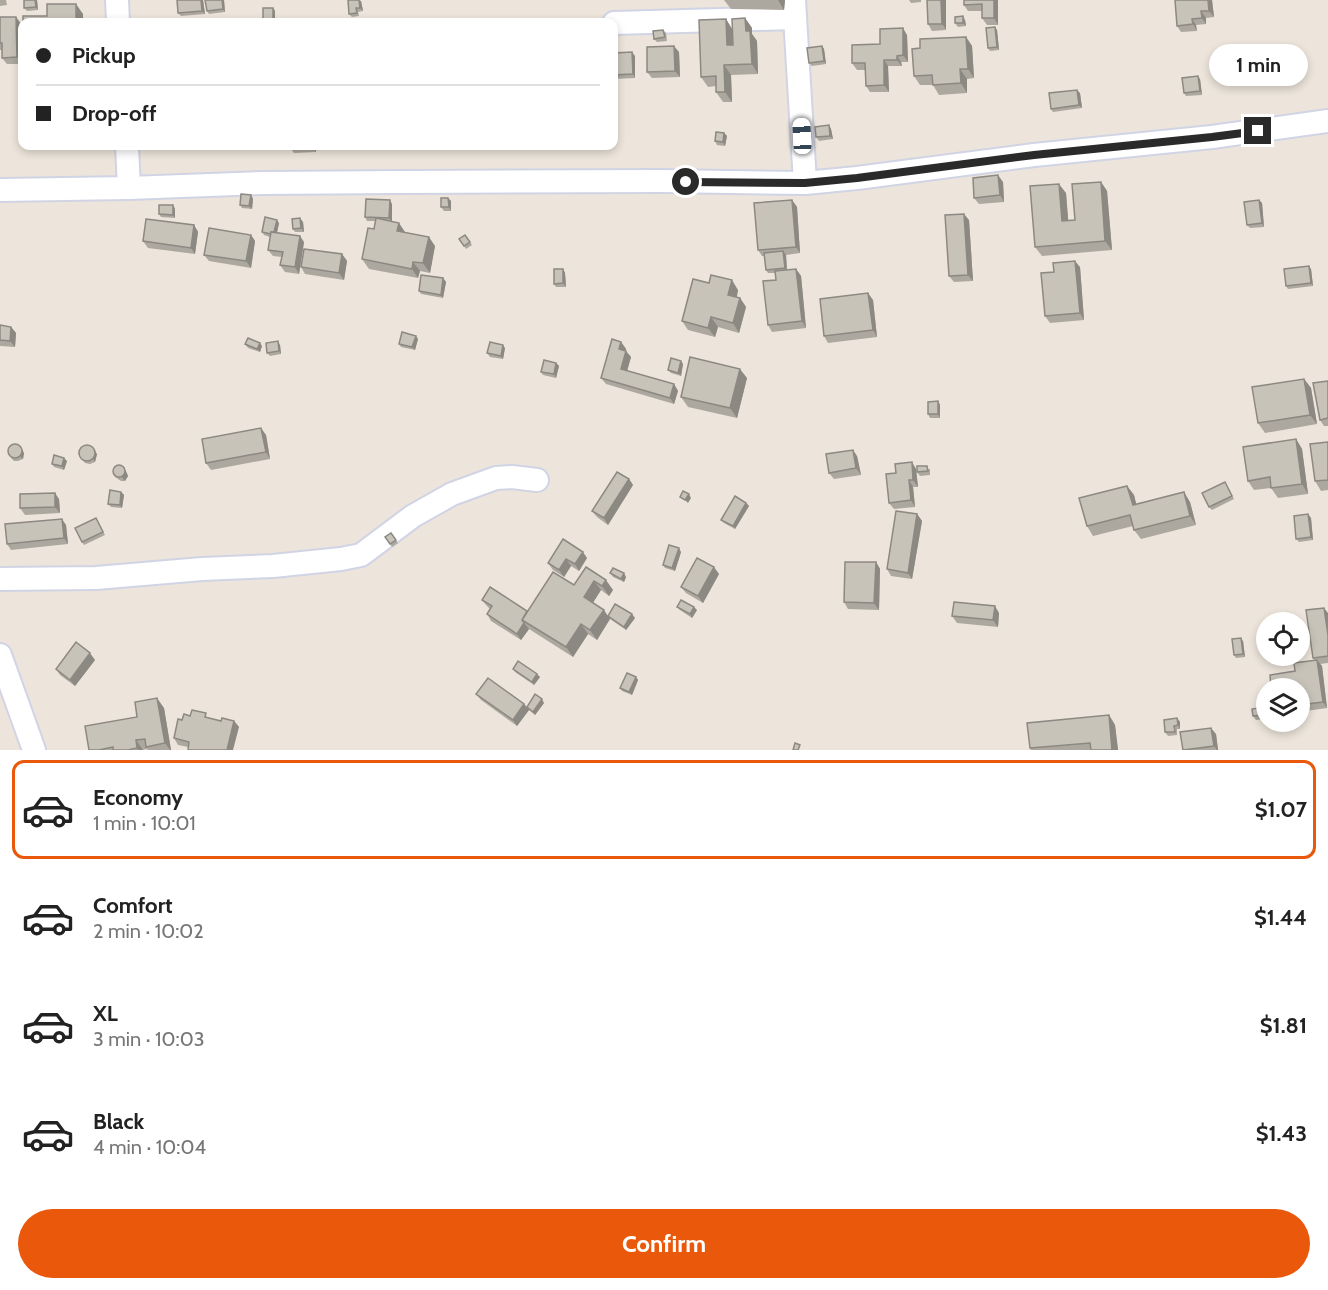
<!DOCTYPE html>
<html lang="en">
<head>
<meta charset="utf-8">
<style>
  :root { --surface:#fff; --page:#f6f6f6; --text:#222; --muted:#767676; --line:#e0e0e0; --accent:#ea580c }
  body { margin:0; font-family:Cabin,sans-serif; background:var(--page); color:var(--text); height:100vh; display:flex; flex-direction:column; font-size:22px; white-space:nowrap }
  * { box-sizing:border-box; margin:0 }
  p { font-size:20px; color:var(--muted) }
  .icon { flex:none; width:33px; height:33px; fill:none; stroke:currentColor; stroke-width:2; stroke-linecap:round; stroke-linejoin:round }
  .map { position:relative; height:750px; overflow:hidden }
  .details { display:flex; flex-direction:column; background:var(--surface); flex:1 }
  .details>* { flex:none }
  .top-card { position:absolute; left:18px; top:18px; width:600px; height:132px; border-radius:12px; box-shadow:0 3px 9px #0003; display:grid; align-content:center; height:132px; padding:0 18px; background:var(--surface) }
  .buttons { position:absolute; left:1256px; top:612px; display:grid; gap:12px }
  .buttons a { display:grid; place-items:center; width:54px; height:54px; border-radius:50%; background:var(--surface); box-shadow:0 3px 9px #0003; font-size:30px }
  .end { position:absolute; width:27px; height:27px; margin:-14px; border:8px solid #2a2a2a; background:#fff; box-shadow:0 0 0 3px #fff }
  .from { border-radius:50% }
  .bubble { position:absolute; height:42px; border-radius:21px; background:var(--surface); box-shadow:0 3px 9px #0003; font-size:20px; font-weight:800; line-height:42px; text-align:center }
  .car { position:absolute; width:18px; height:36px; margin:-18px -9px; border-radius:8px; box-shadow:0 0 4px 2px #0007; background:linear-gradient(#fff 24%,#345 0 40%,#fff 0 76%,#345 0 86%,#fff 0) }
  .top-card b { display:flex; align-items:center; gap:21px; height:57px; font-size:22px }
  .top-card b+b { border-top:2px solid var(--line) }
  .top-card i { width:15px; height:15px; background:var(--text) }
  ul { padding:10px 0 0; list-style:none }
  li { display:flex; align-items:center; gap:18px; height:99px; margin:0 12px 9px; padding:0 6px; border:3px solid transparent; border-radius:12px }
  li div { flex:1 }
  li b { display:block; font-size:22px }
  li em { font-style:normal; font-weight:800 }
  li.on { border-color:var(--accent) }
  li>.icon { width:54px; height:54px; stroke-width:1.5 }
  .action { display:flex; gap:12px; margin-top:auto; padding:12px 18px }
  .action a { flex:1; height:69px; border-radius:36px; background:var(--accent); color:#fff; font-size:24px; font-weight:800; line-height:69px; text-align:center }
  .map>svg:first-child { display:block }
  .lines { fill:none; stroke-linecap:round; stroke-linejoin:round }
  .minor-casing { stroke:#d0d4e4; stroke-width:26 }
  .minor { stroke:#fff; stroke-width:22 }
  .wall { fill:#aca89f }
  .shaded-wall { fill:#8c8882 }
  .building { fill:#c8c3b9; stroke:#8c8882; stroke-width:1.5 }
  .route { stroke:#2a2a2a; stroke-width:8 }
</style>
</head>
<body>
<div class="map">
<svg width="1328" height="750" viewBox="0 0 1328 750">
  <rect width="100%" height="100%" fill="#ede5db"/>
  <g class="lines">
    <g class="minor-casing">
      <g id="minor">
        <polyline points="117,0 118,22"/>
        <polyline points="794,0 805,183"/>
        <polyline points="614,23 795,18"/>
        <polyline points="129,188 263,183 400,182 662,181 805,183 857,178 1034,155 1212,137 1328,121"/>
        <polyline points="0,190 129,188 127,146"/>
        <polyline points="0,579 96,578 202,569 273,566 341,559 361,555 413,516 452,494 496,478 512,477 537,480"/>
        <polyline points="0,655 34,750"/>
      </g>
    </g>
    <use href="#minor" class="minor"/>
  </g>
  <g class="wall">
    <polygon points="0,0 6,0 7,5 0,6"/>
    <polygon points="24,0 37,0 38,10 27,11 24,8"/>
    <polygon points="177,0 203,0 205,14 181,16 178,13"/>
    <polygon points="224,0 225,12 209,14 207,11"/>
    <polygon points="724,0 785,0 784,10 731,9"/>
    <polygon points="909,0 921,0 921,2 911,3"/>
    <polygon points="927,0 946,30 932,31 928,24"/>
    <polygon points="964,0 998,0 998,25 987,25 982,18 982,11 968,11 964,5"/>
    <polygon points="1175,0 1212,0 1214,17 1206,18 1206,24 1196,25 1197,31 1181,32 1177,26"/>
    <polygon points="361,1 363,11 358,12 359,16 352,17 349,14"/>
    <polygon points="273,8 275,11 275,22 265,22 263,19"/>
    <polygon points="0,17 16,17 21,24 22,64 7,64 2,58 2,50 0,50"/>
    <polygon points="745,18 752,28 752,34 757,41 758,74 731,75 732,102 723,102 716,92 716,86 708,87 701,77 726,19 732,29"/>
    <polygon points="965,20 966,26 958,27 955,23"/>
    <polygon points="663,30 666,33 667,41 657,42 654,39"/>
    <polygon points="997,30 999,50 990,51 988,48"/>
    <polygon points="907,35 908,62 901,62 902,66 888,66 889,92 870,92 866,86 865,70 857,70 852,63 880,44"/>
    <polygon points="966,37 972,46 974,78 967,79 967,93 939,95 933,85 920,85 914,76 920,48"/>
    <polygon points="822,46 824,49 826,64 812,66 809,63"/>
    <polygon points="679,52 680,77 652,78 647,72"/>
    <polygon points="614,53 635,56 635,78 614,79"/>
    <polygon points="1200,79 1202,95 1186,96 1184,93"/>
    <polygon points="1080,93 1082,108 1053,112 1051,109"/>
    <polygon points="829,125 831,129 833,139 819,141 816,137"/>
    <polygon points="724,133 727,136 725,146 717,145 715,141"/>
    <polygon points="34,146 72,146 37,149"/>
    <polygon points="289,146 316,146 316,152 294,153"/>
    <polygon points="1003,182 1004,202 979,204 974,198"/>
    <polygon points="1101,182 1107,191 1112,250 1042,256 1035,247 1066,193 1068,220 1075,220"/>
    <polygon points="251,195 253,199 252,209 242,208 240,205"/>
    <polygon points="448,198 451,201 451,211 444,211 441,207"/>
    <polygon points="792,200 797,207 800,253 786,255 787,270 796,269 801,276 806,328 772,332 768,325 776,280 775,273 768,273 766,270 764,256 762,256 758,250"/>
    <polygon points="1259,200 1262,203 1264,227 1250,228 1247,225"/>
    <polygon points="392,204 392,221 405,232 435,246 430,273 420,271 418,278 369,269 362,259 374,229 376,221 367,221 365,217"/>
    <polygon points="173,205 175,209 175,218 161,217 159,214"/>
    <polygon points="969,220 973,281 954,282 949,276"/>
    <polygon points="303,222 304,232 295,232 293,229"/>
    <polygon points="279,223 277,232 304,242 299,274 285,272 280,265 282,257 273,256 268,250 270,237 264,235 262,232"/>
    <polygon points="194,225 198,232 195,254 148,248 143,241"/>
    <polygon points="251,235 255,241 251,268 209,261 204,255"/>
    <polygon points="465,235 472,245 466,249 459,239"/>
    <polygon points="342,254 347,261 344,280 305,274 301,267"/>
    <polygon points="1080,267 1084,320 1050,323 1045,316 1054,272"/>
    <polygon points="563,269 565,273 566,287 556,287 554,284"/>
    <polygon points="1311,269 1313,286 1288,289 1286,286"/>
    <polygon points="443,278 446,282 443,298 421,294 419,291"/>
    <polygon points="738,290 737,297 740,298 746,307 739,333 718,327 715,337 688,330 682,321"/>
    <polygon points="873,300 877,337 828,343 824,336"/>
    <polygon points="0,325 11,327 16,333 15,347 0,346"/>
    <polygon points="418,339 415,350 401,347 399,344"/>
    <polygon points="621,342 626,349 625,351 631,357 627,371 674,384 678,391 674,404 606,384 601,378"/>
    <polygon points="245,344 262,346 260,352 248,348"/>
    <polygon points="280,345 281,354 270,356 267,353"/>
    <polygon points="505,348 503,359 490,357 487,353"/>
    <polygon points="681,361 683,364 681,376 671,373 668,370"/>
    <polygon points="556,363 559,366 556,378 543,375 541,372"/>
    <polygon points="747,378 737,418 688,407 681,397"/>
    <polygon points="1304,379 1311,388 1317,424 1265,433 1258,423"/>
    <polygon points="1328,381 1328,426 1324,426 1320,420"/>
    <polygon points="938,401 940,405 940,418 930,418 928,414"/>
    <polygon points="266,435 270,459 211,470 206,463"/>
    <polygon points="1296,439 1302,449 1308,494 1278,498 1271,488 1254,490 1248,481"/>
    <polygon points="1328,442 1328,490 1321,491 1315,481"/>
    <polygon points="24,453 23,459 18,461 14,461 11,458"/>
    <polygon points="78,453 97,454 95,462 90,464 85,463"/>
    <polygon points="857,456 861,475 834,479 829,473"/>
    <polygon points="67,461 64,470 54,467 52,464"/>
    <polygon points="124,467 128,476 125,481 121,481 115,477 113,474"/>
    <polygon points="916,469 918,487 913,487 915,507 894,509 889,503 896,473"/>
    <polygon points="930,469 930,475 920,476 917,472"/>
    <polygon points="629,479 633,485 608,525 597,517 592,511"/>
    <polygon points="1225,482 1234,499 1212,510 1209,507"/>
    <polygon points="1127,486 1134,495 1136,504 1190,502 1196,525 1141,539 1134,530 1133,526 1093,536 1087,526"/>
    <polygon points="121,492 124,495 122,508 111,507 108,504"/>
    <polygon points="59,499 60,513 25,515 20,508"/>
    <polygon points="746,503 749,506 735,529 724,523 721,520"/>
    <polygon points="917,514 922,521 912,579 891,576 887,569"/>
    <polygon points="1308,514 1311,518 1313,540 1299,542 1296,539"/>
    <polygon points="96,518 105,535 84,545 82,542"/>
    <polygon points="66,525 68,544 11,550 7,544"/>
    <polygon points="391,533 398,543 392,547 385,537"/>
    <polygon points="563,539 587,558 579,571 571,566 564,577 553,570 548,563"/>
    <polygon points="681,552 675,571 665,568 663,565"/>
    <polygon points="876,562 880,569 879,610 848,609 844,602"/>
    <polygon points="586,567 613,590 609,596 601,590 593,603 608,616 635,618 626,630 610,619 597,640 588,634 573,657 529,629 521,640 491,621 487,614 490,609 487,606 482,600 527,611 574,585"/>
    <polygon points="610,573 626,577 624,582 613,577"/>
    <polygon points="719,574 703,603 686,593 681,587"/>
    <polygon points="677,607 697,610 692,618 680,610"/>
    <polygon points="999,613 998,627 957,623 952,616"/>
    <polygon points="1328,613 1328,663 1320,664 1322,666 1327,708 1299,712 1299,688 1295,671 1314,660 1313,658"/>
    <polygon points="1243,641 1245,657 1236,658 1234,655"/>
    <polygon points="95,660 75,686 60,675 56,669"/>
    <polygon points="513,669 540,677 534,685 515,672"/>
    <polygon points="636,677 638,680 632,695 622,691 620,688"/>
    <polygon points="476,694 524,704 527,707 544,703 535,715 529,710 517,726 481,700"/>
    <polygon points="164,708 171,750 148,750 147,749 143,750 89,750 137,717"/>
    <polygon points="1266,710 1266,719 1256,720 1253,716"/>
    <polygon points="1109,715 1115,725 1118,750 1031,750 1030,748"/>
    <polygon points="190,716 209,718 221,721 234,721 239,727 188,747 178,745 174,738 182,720"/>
    <polygon points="1177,718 1180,722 1180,729 1177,729 1177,735 1168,736 1165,732"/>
    <polygon points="1216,734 1218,750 1183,750"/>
  </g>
  <g class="shaded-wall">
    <polygon points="35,0 37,0 38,10 36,7"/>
    <polygon points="201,0 203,0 205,14 202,11"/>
    <polygon points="222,0 224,0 225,12 223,9"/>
    <polygon points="359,0 361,1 363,11 360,8"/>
    <polygon points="778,0 785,0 784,10"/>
    <polygon points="941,0 946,0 946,30 942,24"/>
    <polygon points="994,0 998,0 998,25 994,18"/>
    <polygon points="1208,0 1212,0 1214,17 1209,11"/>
    <polygon points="76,4 83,14 83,22 76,22"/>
    <polygon points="273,8 275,11 275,22 273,19"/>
    <polygon points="1201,11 1206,18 1206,24 1202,18"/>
    <polygon points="963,16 965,20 966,26 963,23"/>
    <polygon points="16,17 21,24 22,64 17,57"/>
    <polygon points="745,18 752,28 752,34 757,41 758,74 752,64 746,31"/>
    <polygon points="726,19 732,29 733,55 727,45"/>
    <polygon points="1192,19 1196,25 1197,31 1193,24"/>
    <polygon points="995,27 997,30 999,50 997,47"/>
    <polygon points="903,28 907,35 908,62 903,55"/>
    <polygon points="966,37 972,46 974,78 968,69"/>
    <polygon points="674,46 679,52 680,77 675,71"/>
    <polygon points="822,46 824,49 826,64 824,61"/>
    <polygon points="632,52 635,56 635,78 633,74"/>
    <polygon points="897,56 901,62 902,66 897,60"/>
    <polygon points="884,60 888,66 889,92 884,85"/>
    <polygon points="724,65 731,75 732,102 725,92"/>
    <polygon points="960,69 967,79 967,93 961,83"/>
    <polygon points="1198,76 1200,79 1202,95 1200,91"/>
    <polygon points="1077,90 1080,93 1082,108 1079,105"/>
    <polygon points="829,125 831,129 833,139 830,136"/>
    <polygon points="724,133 727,136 725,146 723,142"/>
    <polygon points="312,146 316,146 316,152"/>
    <polygon points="998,175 1003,182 1004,202 1000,195"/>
    <polygon points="1101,182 1107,191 1112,250 1105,241"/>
    <polygon points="1059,184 1066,193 1069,230 1062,221"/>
    <polygon points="251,195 253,199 252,209 249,206"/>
    <polygon points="448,198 451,201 451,211 449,207"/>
    <polygon points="390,200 392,204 392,222 389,218"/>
    <polygon points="792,200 797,207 800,253 796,247"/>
    <polygon points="1259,200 1262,203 1264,227 1262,223"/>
    <polygon points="173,205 175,209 175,218 173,215"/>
    <polygon points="964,214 969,220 973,281 968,275"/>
    <polygon points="300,218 303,222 304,232 301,228"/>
    <polygon points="277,220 279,223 276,238 273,234"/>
    <polygon points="399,223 405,232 397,231"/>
    <polygon points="194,225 198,232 195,254 191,248"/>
    <polygon points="251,235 255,241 251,268 246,261"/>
    <polygon points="300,236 304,242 299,274 295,267"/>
    <polygon points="429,237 435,246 430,273 423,263"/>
    <polygon points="783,251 786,255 787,272 785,268"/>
    <polygon points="342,254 347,261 344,280 339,273"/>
    <polygon points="1075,261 1080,267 1084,320 1080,313"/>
    <polygon points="413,262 420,271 418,278 412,269"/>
    <polygon points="1309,266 1311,269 1313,286 1311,283"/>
    <polygon points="563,269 565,273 566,287 563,283"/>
    <polygon points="796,269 801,276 806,328 802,321"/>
    <polygon points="443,278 446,282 443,298 441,295"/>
    <polygon points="732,280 738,290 735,304 728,295"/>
    <polygon points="868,293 873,300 877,337 873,330"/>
    <polygon points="740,298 746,307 739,333 733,323"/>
    <polygon points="711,317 718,327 715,337 708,328"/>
    <polygon points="11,327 16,333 15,347 10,341"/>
    <polygon points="416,336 418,339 415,350 412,347"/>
    <polygon points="278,341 280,345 281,354 279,351"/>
    <polygon points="621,342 626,349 624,356 619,349"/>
    <polygon points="260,343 262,346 260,352 257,349"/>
    <polygon points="503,345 505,348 503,359 501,356"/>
    <polygon points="626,351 631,357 626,375 621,369"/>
    <polygon points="681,361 683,364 681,376 678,373"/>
    <polygon points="556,363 559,366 556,378 554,374"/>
    <polygon points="740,369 747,378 737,418 730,408"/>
    <polygon points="1304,379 1311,388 1317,424 1310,415"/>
    <polygon points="674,384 678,391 674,404 670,398"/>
    <polygon points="938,401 940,405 940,418 938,414"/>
    <polygon points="261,428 266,435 270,459 266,452"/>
    <polygon points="1296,439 1302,449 1308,494 1302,484"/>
    <polygon points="22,449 24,453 23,459 20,456"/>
    <polygon points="853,450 857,456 861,475 856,468"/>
    <polygon points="95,451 97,454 95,462 93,459"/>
    <polygon points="64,458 67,461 64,470 62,466"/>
    <polygon points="912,462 916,469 918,487 913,480"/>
    <polygon points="124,467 128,476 125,481 122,477"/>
    <polygon points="629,479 633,485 608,525 604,518"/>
    <polygon points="909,480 913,487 915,507 911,500"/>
    <polygon points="1127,486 1134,495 1139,515 1133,505"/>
    <polygon points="121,492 124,495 122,508 120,505"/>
    <polygon points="1184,492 1190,502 1196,525 1190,516"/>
    <polygon points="55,493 59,499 60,513 55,507"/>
    <polygon points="689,494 691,498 688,503 685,500"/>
    <polygon points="746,503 749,506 735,529 733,526"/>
    <polygon points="917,514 922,521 912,579 908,573"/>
    <polygon points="1308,514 1311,518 1313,540 1311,537"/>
    <polygon points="62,519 66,525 68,544 64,538"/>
    <polygon points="679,548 681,552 675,571 672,568"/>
    <polygon points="583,552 587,558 579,571 575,564"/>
    <polygon points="566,559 571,566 564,577 559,570"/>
    <polygon points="876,562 880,569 879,610 874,603"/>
    <polygon points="714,567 719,574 703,603 698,596"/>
    <polygon points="624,573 626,577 624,582 621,579"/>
    <polygon points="606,580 613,590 609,596 602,586"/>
    <polygon points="594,581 601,590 590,607 584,597"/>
    <polygon points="995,606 999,613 998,627 993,620"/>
    <polygon points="694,607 697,610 692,618 690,614"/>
    <polygon points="1324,608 1328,613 1328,635"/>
    <polygon points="604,610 610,619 597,640 590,630"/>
    <polygon points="632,614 635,618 626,630 624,627"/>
    <polygon points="524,623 529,629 521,640 517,634"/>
    <polygon points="581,624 588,634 573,657 566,647"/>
    <polygon points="1241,638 1243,641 1245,657 1243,654"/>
    <polygon points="90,653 95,660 75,686 70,680"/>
    <polygon points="1317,660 1322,666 1327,708 1323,702"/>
    <polygon points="537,674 540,677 534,685 532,682"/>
    <polygon points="636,677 638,680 632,695 629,692"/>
    <polygon points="157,698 164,708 171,750 170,750 165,743"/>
    <polygon points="542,699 544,703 535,715 533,712"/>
    <polygon points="524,704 529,710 517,726 513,720"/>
    <polygon points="1109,715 1115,725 1118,750 1112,750"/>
    <polygon points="1177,718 1180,722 1180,729 1178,725"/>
    <polygon points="234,721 239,727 233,750 227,750"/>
    <polygon points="1211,728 1216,734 1218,750 1217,750 1214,746"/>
    <polygon points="136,740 143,750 138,750 137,748"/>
  </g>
  <g class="building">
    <polygon points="24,0 35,0 36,7 24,8"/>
    <polygon points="177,0 201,0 202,11 178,13"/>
    <polygon points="205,0 222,0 223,9 207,11"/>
    <polygon points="348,0 359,0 360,8 356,8 357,13 349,14"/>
    <polygon points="927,0 941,0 942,24 928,24"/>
    <polygon points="964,0 994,0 994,18 982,18 982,4 964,5"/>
    <polygon points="1175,0 1208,0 1209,11 1201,11 1202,18 1192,19 1193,24 1177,26"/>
    <polygon points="47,4 76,4 76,22 23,22 23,16 47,16"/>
    <rect x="263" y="8" width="10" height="11"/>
    <polygon points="963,16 963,23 955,23 955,17"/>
    <polygon points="0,17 16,17 17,57 2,58 2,43 0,43"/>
    <polygon points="745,18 746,31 750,31 752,64 724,65 725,92 716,92 716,76 701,77 699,20 726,19 727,45 733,45 732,19"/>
    <polygon points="995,27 997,47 988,48 986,28"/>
    <polygon points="903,28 903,55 897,56 897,60 884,60 884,85 866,86 865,63 852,63 852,45 880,44 880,29"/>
    <polygon points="663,30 665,37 654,39 653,31"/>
    <polygon points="966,37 968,69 960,69 961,83 933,85 932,75 914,76 912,49 920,48 920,39"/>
    <polygon points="674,46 675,71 647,72 647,47"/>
    <polygon points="822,46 824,61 809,63 807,48"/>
    <polygon points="632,52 633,74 614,75 614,53"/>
    <polygon points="1198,76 1200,91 1184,93 1182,78"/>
    <polygon points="1077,90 1079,105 1051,109 1049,93"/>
    <polygon points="829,125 830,136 816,137 815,127"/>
    <polygon points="716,132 724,133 723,142 715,141"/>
    <polygon points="998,175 1000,195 974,198 973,178"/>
    <polygon points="1101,182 1105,241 1035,247 1030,186 1059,184 1062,221 1075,220 1072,184"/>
    <polygon points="241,194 251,195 249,206 240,205"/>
    <polygon points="441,198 448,198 449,207 441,207"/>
    <polygon points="366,199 390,200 389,218 365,217"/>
    <polygon points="792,200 796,247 758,250 754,203"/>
    <polygon points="1259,200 1262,223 1247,225 1244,202"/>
    <polygon points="159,205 173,205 173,215 159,214"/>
    <polygon points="964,214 968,275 949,276 945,215"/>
    <polygon points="265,217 277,220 274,232 271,232 271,234 262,232"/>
    <polygon points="300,218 301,228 293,229 292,219"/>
    <polygon points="376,218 399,223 397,231 429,237 423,263 413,262 412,269 362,259 368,228 374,229"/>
    <polygon points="146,219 194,225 191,248 143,241"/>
    <polygon points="209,228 251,235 246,261 204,255"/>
    <polygon points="271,232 300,236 295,267 280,265 283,252 268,250"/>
    <polygon points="465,235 470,242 464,246 459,239"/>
    <polygon points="304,249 342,254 339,273 301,267"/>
    <polygon points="783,251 785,268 766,270 764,253"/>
    <polygon points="1075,261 1080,313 1045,316 1041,273 1054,272 1053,263"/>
    <polygon points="1309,266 1311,283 1286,286 1284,269"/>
    <polygon points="554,269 563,269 563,283 554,284"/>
    <polygon points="796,269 802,321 768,325 763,281 776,280 775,271"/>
    <polygon points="421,275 443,278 441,295 419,291"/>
    <polygon points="711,275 732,280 728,295 740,298 733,323 711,317 708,328 682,321 693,279 709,283"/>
    <polygon points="868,293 873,330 824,336 820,299"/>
    <polygon points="0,325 11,327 10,341 0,340"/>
    <polygon points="402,332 416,336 412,347 399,344"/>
    <polygon points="248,338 260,343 257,349 245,344"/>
    <polygon points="612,339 621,342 619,349 626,351 621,369 674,384 670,398 601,378"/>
    <polygon points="278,341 279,351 267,353 266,343"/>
    <polygon points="490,342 503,345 501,356 487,353"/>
    <polygon points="690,357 740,369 730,408 681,397"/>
    <polygon points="671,358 681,361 678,373 668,370"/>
    <polygon points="544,360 556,363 554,374 541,372"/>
    <polygon points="1304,379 1310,415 1258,423 1252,387"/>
    <polygon points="1328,381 1328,418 1320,420 1313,383"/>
    <polygon points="938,401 938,414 928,414 928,402"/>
    <polygon points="261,428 266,452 206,463 202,439"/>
    <polygon points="1296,439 1302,484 1271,488 1270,477 1248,481 1243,447"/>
    <polygon points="1328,442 1328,480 1315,481 1310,444"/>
    <circle cx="15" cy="451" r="7"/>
    <circle cx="87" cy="453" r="8"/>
    <polygon points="853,450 856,468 829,473 826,454"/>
    <polygon points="54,455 64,458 62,466 52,464"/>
    <polygon points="912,462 913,480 909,480 911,500 889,503 886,474 896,473 895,464"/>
    <circle cx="119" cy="471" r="6"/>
    <polygon points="917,466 927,466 928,471 917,472"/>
    <polygon points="617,472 629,479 604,518 592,511"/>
    <polygon points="1225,482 1232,496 1209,507 1202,493"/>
    <polygon points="1127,486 1133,505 1184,492 1190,516 1134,530 1130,515 1087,526 1079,498"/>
    <polygon points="110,490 121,492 120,505 108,504"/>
    <polygon points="683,491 689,494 685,500 680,497"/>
    <polygon points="55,493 55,507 20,508 20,494"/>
    <polygon points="735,496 746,503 733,526 721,520"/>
    <polygon points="896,511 917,514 908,573 887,569"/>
    <polygon points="1308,514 1311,537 1296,539 1294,516"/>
    <polygon points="96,518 103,532 82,542 75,528"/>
    <polygon points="62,519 64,538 7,544 5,524"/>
    <polygon points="391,533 396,540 390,544 385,537"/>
    <polygon points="563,539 583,552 575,564 566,559 559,570 548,563"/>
    <polygon points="669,545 679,548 672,568 663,565"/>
    <polygon points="697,558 714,567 698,596 681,587"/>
    <polygon points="845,562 876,562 874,603 844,602"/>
    <polygon points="586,567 606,580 602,586 594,581 584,597 604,610 590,630 581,624 566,647 522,620 553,572 574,585"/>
    <polygon points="613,568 624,573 621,579 610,573"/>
    <polygon points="490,587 527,611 522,620 524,623 517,634 487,614 492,606 482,600"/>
    <polygon points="681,600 694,607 690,614 677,607"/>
    <polygon points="954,602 995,606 993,620 952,616"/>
    <polygon points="615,604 632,614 624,627 608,616"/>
    <polygon points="1324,608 1328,635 1328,656 1313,658 1306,610"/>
    <polygon points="1241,638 1243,654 1234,655 1232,639"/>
    <polygon points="76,642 90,653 70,680 56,669"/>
    <polygon points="1317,660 1323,702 1299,705 1299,688 1271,688 1270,675 1295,671 1294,663"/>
    <polygon points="518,661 537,674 532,682 513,669"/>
    <polygon points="627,673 636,677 629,692 620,688"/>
    <polygon points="488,678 524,704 513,720 476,694"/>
    <polygon points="535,694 542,699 533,712 527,707"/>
    <polygon points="157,698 165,743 146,747 145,739 136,740 137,748 128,750 113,750 113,747 99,750 89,750 85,726 137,717 135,702"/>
    <polygon points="1264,707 1265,715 1253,716 1252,709"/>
    <polygon points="192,710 206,713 205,717 221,721 222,718 234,721 227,750 188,750 189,742 174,738 178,719 182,720 184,714 190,716"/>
    <polygon points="1109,715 1112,750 1091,750 1090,743 1030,748 1027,723"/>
    <polygon points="1177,718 1178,725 1174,726 1175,732 1165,732 1164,720"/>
    <polygon points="1211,728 1214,746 1183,750 1180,732"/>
    <polygon points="795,743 800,745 798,750 793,750"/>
  </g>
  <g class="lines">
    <polyline class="route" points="686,182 805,183 857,178 1034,155 1212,137 1258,131"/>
  </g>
</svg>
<div class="buttons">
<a><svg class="icon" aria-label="locate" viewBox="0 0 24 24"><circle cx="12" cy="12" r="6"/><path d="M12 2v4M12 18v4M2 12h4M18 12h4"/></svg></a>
<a><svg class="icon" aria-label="layers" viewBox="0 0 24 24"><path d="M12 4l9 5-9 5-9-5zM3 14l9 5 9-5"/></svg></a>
</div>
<i class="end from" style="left:686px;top:182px"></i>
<i class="end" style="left:1258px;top:131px"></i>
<div class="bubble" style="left:1209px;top:44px;width:99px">1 min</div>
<i class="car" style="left:802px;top:136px;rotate:357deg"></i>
<div class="top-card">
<b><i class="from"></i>Pickup</b>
<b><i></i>Drop-off</b>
</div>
</div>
<section class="details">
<ul>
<li class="on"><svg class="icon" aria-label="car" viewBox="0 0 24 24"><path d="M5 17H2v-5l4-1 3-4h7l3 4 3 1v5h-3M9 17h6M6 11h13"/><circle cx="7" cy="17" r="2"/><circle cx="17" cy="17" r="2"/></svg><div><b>Economy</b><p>1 min · 10:01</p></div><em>$1.07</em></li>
<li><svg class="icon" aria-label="car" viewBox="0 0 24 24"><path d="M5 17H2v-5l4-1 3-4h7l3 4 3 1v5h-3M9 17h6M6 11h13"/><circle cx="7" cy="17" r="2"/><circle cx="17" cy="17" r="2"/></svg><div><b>Comfort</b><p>2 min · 10:02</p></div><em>$1.44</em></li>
<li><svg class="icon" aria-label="car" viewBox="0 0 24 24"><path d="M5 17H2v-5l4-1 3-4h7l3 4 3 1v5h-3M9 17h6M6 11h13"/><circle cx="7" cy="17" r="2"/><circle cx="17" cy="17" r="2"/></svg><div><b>XL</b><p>3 min · 10:03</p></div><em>$1.81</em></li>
<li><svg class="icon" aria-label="car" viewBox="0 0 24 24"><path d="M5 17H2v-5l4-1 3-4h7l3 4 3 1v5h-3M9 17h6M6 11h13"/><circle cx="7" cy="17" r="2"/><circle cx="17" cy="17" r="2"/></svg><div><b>Black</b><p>4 min · 10:04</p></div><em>$1.43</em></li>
</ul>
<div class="action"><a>Confirm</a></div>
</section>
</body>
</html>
